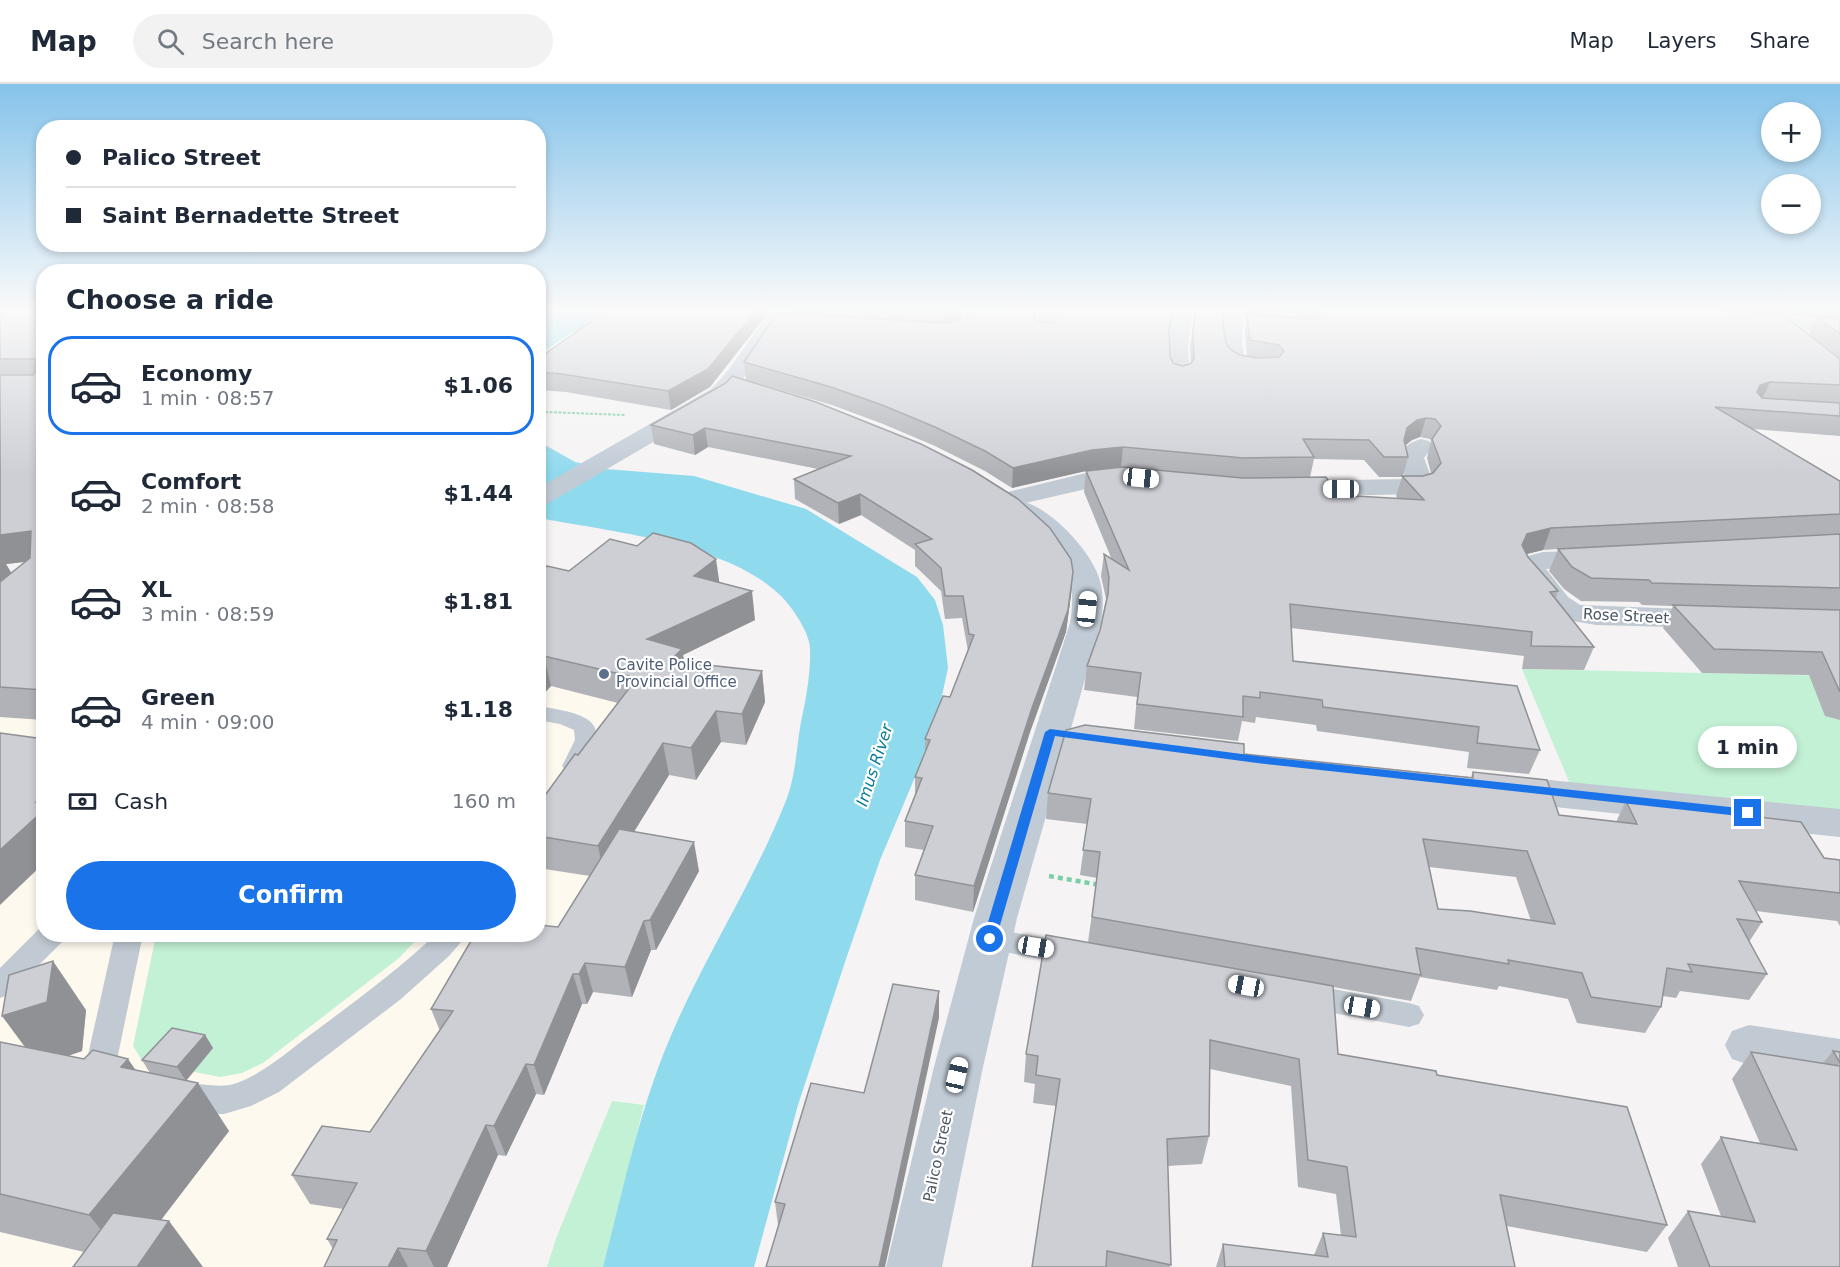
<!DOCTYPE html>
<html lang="en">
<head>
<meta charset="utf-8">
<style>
  :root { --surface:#fff; --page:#f2f2f3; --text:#1f2937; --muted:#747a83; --line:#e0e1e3; --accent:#1a73e8 }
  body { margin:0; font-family:"DejaVu Sans",sans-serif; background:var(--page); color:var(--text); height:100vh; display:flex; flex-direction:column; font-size:22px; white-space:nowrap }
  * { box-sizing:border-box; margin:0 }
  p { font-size:20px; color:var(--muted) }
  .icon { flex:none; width:33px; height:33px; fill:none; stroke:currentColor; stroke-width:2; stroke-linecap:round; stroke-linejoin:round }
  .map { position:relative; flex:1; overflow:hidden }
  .panel { position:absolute; left:36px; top:180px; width:510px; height:678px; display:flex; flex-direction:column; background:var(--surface); border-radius:24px; box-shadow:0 3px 9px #0003 }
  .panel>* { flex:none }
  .top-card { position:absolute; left:36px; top:36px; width:510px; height:132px; border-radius:24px; box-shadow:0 3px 9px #0003; display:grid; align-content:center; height:132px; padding:0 30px; background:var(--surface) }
  .controls { position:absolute; left:1761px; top:18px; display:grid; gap:12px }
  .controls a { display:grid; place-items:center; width:60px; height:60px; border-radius:50%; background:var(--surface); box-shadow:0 3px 9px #0003; font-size:30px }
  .end { position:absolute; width:27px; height:27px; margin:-14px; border:8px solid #1a73e8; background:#fff; box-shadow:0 0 0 3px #fff }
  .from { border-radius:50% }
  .bubble { position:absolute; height:42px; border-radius:21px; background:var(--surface); box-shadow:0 3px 9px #0003; font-size:20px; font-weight:700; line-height:42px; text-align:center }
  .car { position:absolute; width:18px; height:36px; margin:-18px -9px; border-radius:8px; box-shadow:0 0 4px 2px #0007; background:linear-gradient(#fff 24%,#345 0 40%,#fff 0 76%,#345 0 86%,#fff 0) }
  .top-card b { display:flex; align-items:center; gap:21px; height:57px; font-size:22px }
  .top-card b+b { border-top:2px solid var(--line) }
  .top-card i { width:15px; height:15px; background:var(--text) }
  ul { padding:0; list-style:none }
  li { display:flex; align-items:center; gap:18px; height:99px; margin:0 12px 9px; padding:0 18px; border:3px solid transparent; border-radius:24px }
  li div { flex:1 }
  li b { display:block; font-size:22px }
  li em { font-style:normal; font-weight:700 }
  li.active { border-color:var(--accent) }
  li>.icon { width:54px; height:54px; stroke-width:1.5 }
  h2 { padding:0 30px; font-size:27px; line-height:72px }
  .pay { display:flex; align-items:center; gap:15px; height:66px; padding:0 30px; font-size:22px }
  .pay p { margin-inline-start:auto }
  .button { display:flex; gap:12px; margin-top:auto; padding:12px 30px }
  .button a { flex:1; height:69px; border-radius:36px; background:var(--accent); color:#fff; font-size:24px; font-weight:700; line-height:69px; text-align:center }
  header { display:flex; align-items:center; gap:36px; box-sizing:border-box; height:84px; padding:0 30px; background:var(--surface); border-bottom:2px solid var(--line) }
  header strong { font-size:28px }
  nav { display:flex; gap:33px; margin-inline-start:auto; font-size:21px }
  .search { width:420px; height:54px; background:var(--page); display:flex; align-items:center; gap:15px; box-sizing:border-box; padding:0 21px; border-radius:33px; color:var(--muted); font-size:22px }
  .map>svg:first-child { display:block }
  .commercial { fill:#fdf9ef }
  .green { fill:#c3f1d5 }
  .water { fill:#90daee }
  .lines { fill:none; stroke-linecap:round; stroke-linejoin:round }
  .path-far1 { stroke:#7ad0a6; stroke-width:2; stroke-dasharray:3 1.5; stroke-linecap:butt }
  .path { stroke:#7ad0a6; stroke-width:4.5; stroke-dasharray:5 4; stroke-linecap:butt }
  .lane { fill:#c1cad2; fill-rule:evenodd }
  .street { fill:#c1cad2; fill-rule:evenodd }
  .secondary { fill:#c1cbd6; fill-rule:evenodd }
  .wall { fill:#b0b2b7; fill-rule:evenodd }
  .shaded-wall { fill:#909195 }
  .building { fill:#cdcfd5; stroke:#909195; stroke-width:1.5; fill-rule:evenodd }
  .route { fill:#1a73e8 }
  .service-dot { fill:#5c6f8a; stroke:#fff; stroke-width:2 }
  .labels { text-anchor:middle; stroke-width:4.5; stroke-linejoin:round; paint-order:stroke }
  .street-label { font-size:15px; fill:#4a5661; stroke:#fff }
  .service-label { font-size:15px; fill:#4e5e75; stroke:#fff; text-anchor:start }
  .water-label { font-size:16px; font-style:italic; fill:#0c7c9b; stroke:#fff }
</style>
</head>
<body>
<header>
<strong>Map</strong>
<div class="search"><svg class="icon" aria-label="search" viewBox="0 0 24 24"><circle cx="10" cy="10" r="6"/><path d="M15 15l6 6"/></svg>Search here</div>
<nav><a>Map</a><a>Layers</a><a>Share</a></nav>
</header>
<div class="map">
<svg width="1840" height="1183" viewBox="0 0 1840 1183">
  <rect width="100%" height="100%" fill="#f5f3f3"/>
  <polygon class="commercial" points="539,560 712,672 696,696 668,692 329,1183 0,1183 0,632 43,593 44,850 538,850"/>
  <g class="green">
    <polygon points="1522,585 1840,592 1840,728 1570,700"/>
    <polygon points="156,851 421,851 399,874 263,979 242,989 220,993 143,978 133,962"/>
    <polygon points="612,1017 644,1021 603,1183 547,1183 557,1152"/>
  </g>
  <g class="water">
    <polygon points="542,225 623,225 571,249 539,271 538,226"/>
    <path d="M538 357 575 378 606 385 694 392 806 425 917 493 935 516 943 541 948 584 938 630 918 686 880 776 845 878 798 1021 754 1183H603C622 1110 637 1036 665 966 699 881 751 804 785 719 796 693 796 665 801 638 806 615 811 588 810 565 810 552 799 535 792 525 746 460 611 448 539 434Z"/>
  </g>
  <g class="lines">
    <polyline class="path-far1" points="545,328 625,331"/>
    <polyline class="path" points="1049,792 1100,801"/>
    <g class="lane">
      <path d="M538 622C586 630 616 635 582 687L574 690 566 687 562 682 575 656 574 646 560 640 538 636Z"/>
      <polygon points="42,842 44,850 66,850 62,858 10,910 0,914 0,884"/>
      <polygon points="989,844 1072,859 1082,862 1086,870 1082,878 1072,881 979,863 975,855 979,847"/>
      <polygon points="115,850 143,850 118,971 120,979 130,993 125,1003 114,1007 103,1003 95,996 88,971"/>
      <path d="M436 850H468L449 872 401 915 279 1008 251 1022 224 1030H198L170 1022 165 1012 170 1002C191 994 215 1007 237 999 264 989 287 968 310 951 353 919 397 887 436 850Z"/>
      <polygon points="1306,900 1409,919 1419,922 1424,931 1419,940 1409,943 1306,924 1296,920 1291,912 1296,904"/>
    </g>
    <g class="street">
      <polygon points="1039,225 1057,225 1055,250 1052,254 1038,254 1035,250"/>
      <path d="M1175 225H1193L1188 263 1190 292 1187 296 1180 298 1173 296C1162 281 1172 243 1175 225Z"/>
      <path d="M1225 225H1243L1242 259 1245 275 1273 281 1276 285 1273 289C1265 291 1258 290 1250 290 1213 286 1223 252 1225 225Z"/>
      <polygon points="1752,231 1840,238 1840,250 1745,241 1743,237 1745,233"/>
      <path d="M1421 355 1429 357 1433 362 1424 374 1433 398 1426 407 1417 410 1290 413 1281 410 1277 405 1281 400 1290 397 1406 395C1398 376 1398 361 1421 355Z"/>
      <polygon points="1131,386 1140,389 1144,394 1140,399 1090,404 1009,423 1000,420 996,415 1000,410 1090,388"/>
      <polygon points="1598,466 1608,468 1612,474 1608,480 1546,485 1568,513 1580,521 1712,526 1723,528 1727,535 1723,542 1712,544 1596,541 1561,535 1546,525 1516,484 1520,474 1543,468"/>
      <polygon points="1508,692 1840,725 1840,753 1508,718 1495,714 1489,705 1495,696"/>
      <polygon points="1749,941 1840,955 1840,997 1749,981 1732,975 1725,961 1732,947"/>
    </g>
    <g class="secondary">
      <path d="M773 225H792L772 250 737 305 727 315 547 420 538 423V404L711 305C735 282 751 250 773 225Z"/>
      <path d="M1024 418C1052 425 1093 469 1100 497 1104 511 1103 525 1101 539L1017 834 983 983 942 1183H886L934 983 974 834 1070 539C1077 497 1067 476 1035 448 1027 441 1017 435 1011 426L1015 420Z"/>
    </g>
  </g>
  <g class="wall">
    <path d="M0 225H44V636L0 633ZM26 477 11 489 6 480 15 479Z"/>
    <polygon points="609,225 771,225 710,303 671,326 566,308 538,306 538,275"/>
    <path d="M787 225H965L959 236 1035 235 1037 238 1053 239 1175 225 1169 250 1170 272 1173 279 1182 282 1191 279 1190 263 1195 225H1224L1223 240 1226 259 1231 266 1240 271 1247 273 1245 247 1247 232H1245L1244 225H1840V274L1809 250 1817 234 1785 232 1840 275V352L1753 345 1840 397V636L1825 632 1809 591 1702 589 1663 544 1673 522 1642 521 1639 518 1581 517 1564 505 1549 487 1558 465 1543 466 1526 470 1528 473 1558 507 1556 514 1594 563 1584 586 1522 585 1524 572 1291 544 1293 577 1517 602 1540 666 1529 690 1467 684 1469 668 1317 647 1316 641 1256 633 1255 639 1242 637 1238 657 1134 645 1137 613 1084 606 1087 582 1100 546 1106 515 1101 492 1104 470 1112 476 1084 408 1086 387 1121 383 1090 386 1012 404 985 387 935 362 883 340 832 321 746 296 744 278 788 230ZM1420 353 1430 355 1431 357 1427 374 1431 389 1423 392H1403L1408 373 1406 361 1412 356ZM1314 375 1364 376 1379 393H1402L1396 412 1398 415 1338 411 1310 393Z"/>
    <polygon points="726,299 1073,488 1071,511 1066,548 1030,648 973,828 915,816 915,791 924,766 905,763 905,737 915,712 915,693 925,669 925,655 950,613 968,567 962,534 945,535 941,507 915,482 915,466 861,431 839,440 795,415 794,395 818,385 708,363 695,371 654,360 651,341"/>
    <polygon points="569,487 719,498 755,536 683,571 684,579 762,587 765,618 746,661 721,658 696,696 669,691 634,747 699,787 656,866 651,866 632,913 593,908 587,920 582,920 544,1011 536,1010 506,1072 498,1071 447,1183 324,1183 333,1165 327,1155 343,1125 310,1120 292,1091 370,1048 440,947 431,925 558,843 590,792 538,784 538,721 618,619 551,602 538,616 538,489"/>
    <path d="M1244 670 1471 693 1473 688 1559 731 1616 738 1626 717 1824 774 1840 776V842L1837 837 1756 827 1762 838 1749 858 1767 890 1749 916 1680 907 1676 914 1663 912 1661 923 1645 949 1577 939 1568 915 1499 902 1497 906 1420 893 1411 917 1333 903 1338 970 1437 991 1667 1141 1647 1168 1507 1142 1515 1183H1216L1223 1160 1314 1171 1323 1149 1341 1151 1336 1110 1298 1103 1291 1002 1210 985 1209 1052 1202 1080 1167 1082 1170 1183H1032L1056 1022 1033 1019 1035 1000 1024 998 1026 970 1088 858 1097 794 1080 791 1087 740 1046 735 1048 709ZM1429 783 1516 793 1531 837 1438 825Z"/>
    <polygon points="86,926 82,967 67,972 150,989 142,976 205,951 213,964 186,996 229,1047 161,1136 84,1168 0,1148 0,958 25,963"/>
    <polygon points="939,934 778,1141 775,1118 864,1009"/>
    <polygon points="1833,967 1840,968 1840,1183 1678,1183 1668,1154 1688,1127 1721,1132 1701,1080 1721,1053 1760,1059 1732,995 1751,968 1823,979"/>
  </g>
  <g class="shaded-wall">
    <polygon points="757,225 771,225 710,303 671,326 668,307"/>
    <polygon points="952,225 965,225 957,239 945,244 945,227"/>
    <polygon points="1035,225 1037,225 1033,250 1034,233"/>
    <polygon points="1173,225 1175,225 1167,261 1169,244"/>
    <polygon points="1770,298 1761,317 1751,320 1760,301"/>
    <polygon points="1426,334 1420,353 1412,356 1402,364 1407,344 1417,336"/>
    <polygon points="705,344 708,363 695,371 693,351"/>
    <polygon points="1123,363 1121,383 1090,386 1012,404 1013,384 1092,366"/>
    <polygon points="860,410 861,431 839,440 838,419"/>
    <polygon points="1551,444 1543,466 1519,472 1522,461 1527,450"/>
    <polygon points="31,447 44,476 6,480 18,500 0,515 0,451"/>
    <polygon points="716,475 720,503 694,492"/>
    <polygon points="1073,488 1071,511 1066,548 1030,648 973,828 974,802"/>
    <polygon points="752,507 755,536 683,571 687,595 647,555"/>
    <polygon points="544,572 551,602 538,616 538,577"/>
    <polygon points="762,587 765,618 746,661 742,630"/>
    <polygon points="716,627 721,658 696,696 691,664"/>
    <polygon points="663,659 669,691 605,795 598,762"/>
    <polygon points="44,711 44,779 0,821 0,766 36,718"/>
    <polygon points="694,758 699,787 656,866 650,836"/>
    <polygon points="644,837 651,866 632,913 625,883"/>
    <polygon points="53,877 86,926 82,967 39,982 2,932"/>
    <polygon points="585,879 593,908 587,920 579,890"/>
    <polygon points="573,890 582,920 544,1011 534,981"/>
    <polygon points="939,907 939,934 885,1183 879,1183"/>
    <polygon points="205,951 213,964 186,997 177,983"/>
    <polygon points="128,975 162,1024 121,983"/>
    <polygon points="526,980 536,1010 506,1072 494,1042"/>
    <polygon points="198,999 229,1047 128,1179 89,1131"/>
    <polygon points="486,1041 498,1071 447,1183 434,1183 426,1167"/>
    <polygon points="169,1137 203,1183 137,1183"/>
    <polygon points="398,1164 408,1183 388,1183"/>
  </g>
  <g class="building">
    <polygon points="0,225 44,225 44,606 0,603 0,498 30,474 31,447 0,451 0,291 33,291 35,289 35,275 0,275"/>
    <polygon points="609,225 757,225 708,285 668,307 562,290 538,288 538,275"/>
    <polygon points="906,225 952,225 945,227"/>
    <polygon points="972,225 1035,225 1034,233 1037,238 1053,239 1058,235 1059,225 1173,225 1169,244 1170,272 1173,279 1182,282 1190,280 1194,275 1193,246 1196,225 1224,225 1223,240 1226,259 1231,266 1240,271 1257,274 1279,273 1284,267 1279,261 1250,256 1247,231 1313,235 1320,233 1324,229 1322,225 1701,225 1783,231 1840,275 1840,301 1770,298 1760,301 1757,308 1762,314 1840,319 1840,332 1715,323 1840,397 1840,430 1551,444 1527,450 1522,461 1528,473 1558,507 1550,508 1594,563 1531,562 1532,548 1290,520 1293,577 1517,602 1540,666 1477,659 1479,643 1323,623 1322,616 1260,608 1260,614 1243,612 1243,633 1137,620 1141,589 1087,582 1100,546 1108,510 1109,493 1104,470 1129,486 1086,387 1123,383 1243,394 1326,393 1338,411 1424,416 1402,392 1423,392 1433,389 1441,379 1432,355 1441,342 1435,335 1426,334 1417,336 1407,344 1404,356 1408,373 1384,373 1369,356 1303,355 1314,373 1243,374 1123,363 1092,366 1013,384 985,367 935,343 882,321 831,303 744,278 777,229 946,239 959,236 968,230"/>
    <polygon points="1817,233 1840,234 1840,250"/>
    <polygon points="732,292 816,318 921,360 972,386 1018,415 1050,444 1071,475 1073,488 1068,526 1032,624 974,802 915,791 933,742 905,737 922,694 915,693 930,656 925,655 943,612 950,613 974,551 969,550 963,512 945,512 941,484 915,460 932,455 860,410 838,419 794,395 851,372 705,344 693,351 651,341 726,299"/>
    <polygon points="653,449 691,459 716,475 694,492 752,507 647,555 682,565 670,577 762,587 742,630 716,627 691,664 663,659 598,762 538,752 538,721 575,670 578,671 637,594 544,572 538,577 538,489 547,482 569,487 610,455 637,462"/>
    <polygon points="1840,450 1840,504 1652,499 1649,496 1591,494 1572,483 1558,465"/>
    <polygon points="1673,521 1840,526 1840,608 1822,568 1714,565"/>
    <path d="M1085 641 1244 660V670L1473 694V688L1547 696 1559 731 1637 740 1626 717 1801 738 1824 774 1840 776V809L1739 797 1762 838 1737 835 1767 890 1688 880 1692 888 1667 884 1661 923 1591 913 1582 889 1508 876 1509 880 1416 864 1421 891 1092 833 1100 768 1083 766 1091 715 1048 709 1066 646ZM1423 755 1527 767 1555 840 1470 827 1438 825Z"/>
    <polygon points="0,649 44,655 44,711 36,718 44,718 44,726 0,766"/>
    <polygon points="619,745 694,758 650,836 644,837 625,883 585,879 579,890 573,890 534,981 526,980 494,1042 486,1041 426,1167 398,1164 388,1183 324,1183 337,1156 327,1155 357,1099 292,1091 322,1042 370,1048 453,927 431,925 475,850 538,850 538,841 558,843"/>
    <polygon points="1046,851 1333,902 1338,970 1436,987 1437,991 1627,1023 1667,1141 1500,1111 1515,1183 1225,1183 1223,1160 1328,1173 1323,1149 1356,1153 1347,1083 1308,1076 1299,975 1210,956 1209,1052 1167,1055 1171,1181 1107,1167 1106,1183 1032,1183 1060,995 1036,991 1038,972 1026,970"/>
    <polygon points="53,877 47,918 2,932 9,891"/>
    <polygon points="893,900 939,907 879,1183 766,1183 785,1120 775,1118 811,999 864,1009"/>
    <polygon points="172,944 205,951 177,983 142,976"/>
    <polygon points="0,958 84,975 93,966 128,975 121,983 198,999 89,1131 0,1110"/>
    <polygon points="1833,967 1840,968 1840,979"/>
    <polygon points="1751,968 1840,982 1840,1183 1710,1183 1688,1127 1755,1138 1721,1053 1797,1066"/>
    <polygon points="113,1129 169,1137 137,1183 73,1183"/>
  </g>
  <linearGradient id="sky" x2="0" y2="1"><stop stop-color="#85c3ea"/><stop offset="0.58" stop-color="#fafafa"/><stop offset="1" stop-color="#fafafa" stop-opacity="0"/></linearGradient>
  <rect width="1840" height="390" fill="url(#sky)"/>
  <polygon class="route" points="1050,645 1257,672 1748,725 1754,729 1748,733 1257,679 1055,652 996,855 990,860 983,855 1045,648"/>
  <circle class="service-dot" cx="604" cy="590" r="6"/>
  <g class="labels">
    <g class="street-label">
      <text transform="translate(1626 532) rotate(3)" y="5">Rose Street</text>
      <text transform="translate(938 1072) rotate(-78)" y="5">Palico Street</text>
    </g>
    <g class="service-label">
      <text x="616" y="586">Cavite Police<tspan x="616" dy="17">Provincial Office</tspan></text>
    </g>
    <g class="water-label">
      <text transform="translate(874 681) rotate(-72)" y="6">Imus River</text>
    </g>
  </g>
</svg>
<div class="controls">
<a>+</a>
<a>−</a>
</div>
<i class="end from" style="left:990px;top:855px"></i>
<i class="end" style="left:1748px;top:729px"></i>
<div class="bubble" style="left:1698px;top:642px;width:99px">1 min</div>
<i class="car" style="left:1141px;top:394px;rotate:96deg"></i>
<i class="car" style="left:1341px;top:405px;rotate:270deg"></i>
<i class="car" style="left:1087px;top:525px;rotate:6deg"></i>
<i class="car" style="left:1036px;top:863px;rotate:100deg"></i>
<i class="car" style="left:1246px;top:902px;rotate:281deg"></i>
<i class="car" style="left:1362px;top:923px;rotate:100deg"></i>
<i class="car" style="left:957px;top:991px;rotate:13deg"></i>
<div class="top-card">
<b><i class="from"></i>Palico Street</b>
<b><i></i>Saint Bernadette Street</b>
</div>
<section class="panel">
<h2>Choose a ride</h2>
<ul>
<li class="active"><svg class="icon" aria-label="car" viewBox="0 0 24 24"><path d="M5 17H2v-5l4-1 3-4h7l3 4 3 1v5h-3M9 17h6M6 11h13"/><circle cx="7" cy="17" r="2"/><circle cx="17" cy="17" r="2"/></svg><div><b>Economy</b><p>1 min · 08:57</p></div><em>$1.06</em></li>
<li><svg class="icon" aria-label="car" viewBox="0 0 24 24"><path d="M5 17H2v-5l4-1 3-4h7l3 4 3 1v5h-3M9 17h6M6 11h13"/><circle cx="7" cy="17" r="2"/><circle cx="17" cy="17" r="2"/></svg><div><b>Comfort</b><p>2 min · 08:58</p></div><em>$1.44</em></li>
<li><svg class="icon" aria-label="car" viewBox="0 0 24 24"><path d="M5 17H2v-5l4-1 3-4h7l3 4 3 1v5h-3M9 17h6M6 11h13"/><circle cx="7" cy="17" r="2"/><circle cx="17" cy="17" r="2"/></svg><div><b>XL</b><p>3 min · 08:59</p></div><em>$1.81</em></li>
<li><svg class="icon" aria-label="car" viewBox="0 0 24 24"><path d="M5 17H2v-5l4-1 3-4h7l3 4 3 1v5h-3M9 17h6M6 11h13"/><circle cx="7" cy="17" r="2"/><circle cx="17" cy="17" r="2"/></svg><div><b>Green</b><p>4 min · 09:00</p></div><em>$1.18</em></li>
</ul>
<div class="pay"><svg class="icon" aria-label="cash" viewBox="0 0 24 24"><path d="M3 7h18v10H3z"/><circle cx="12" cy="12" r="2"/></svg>Cash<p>160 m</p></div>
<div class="button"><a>Confirm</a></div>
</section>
</div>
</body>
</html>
